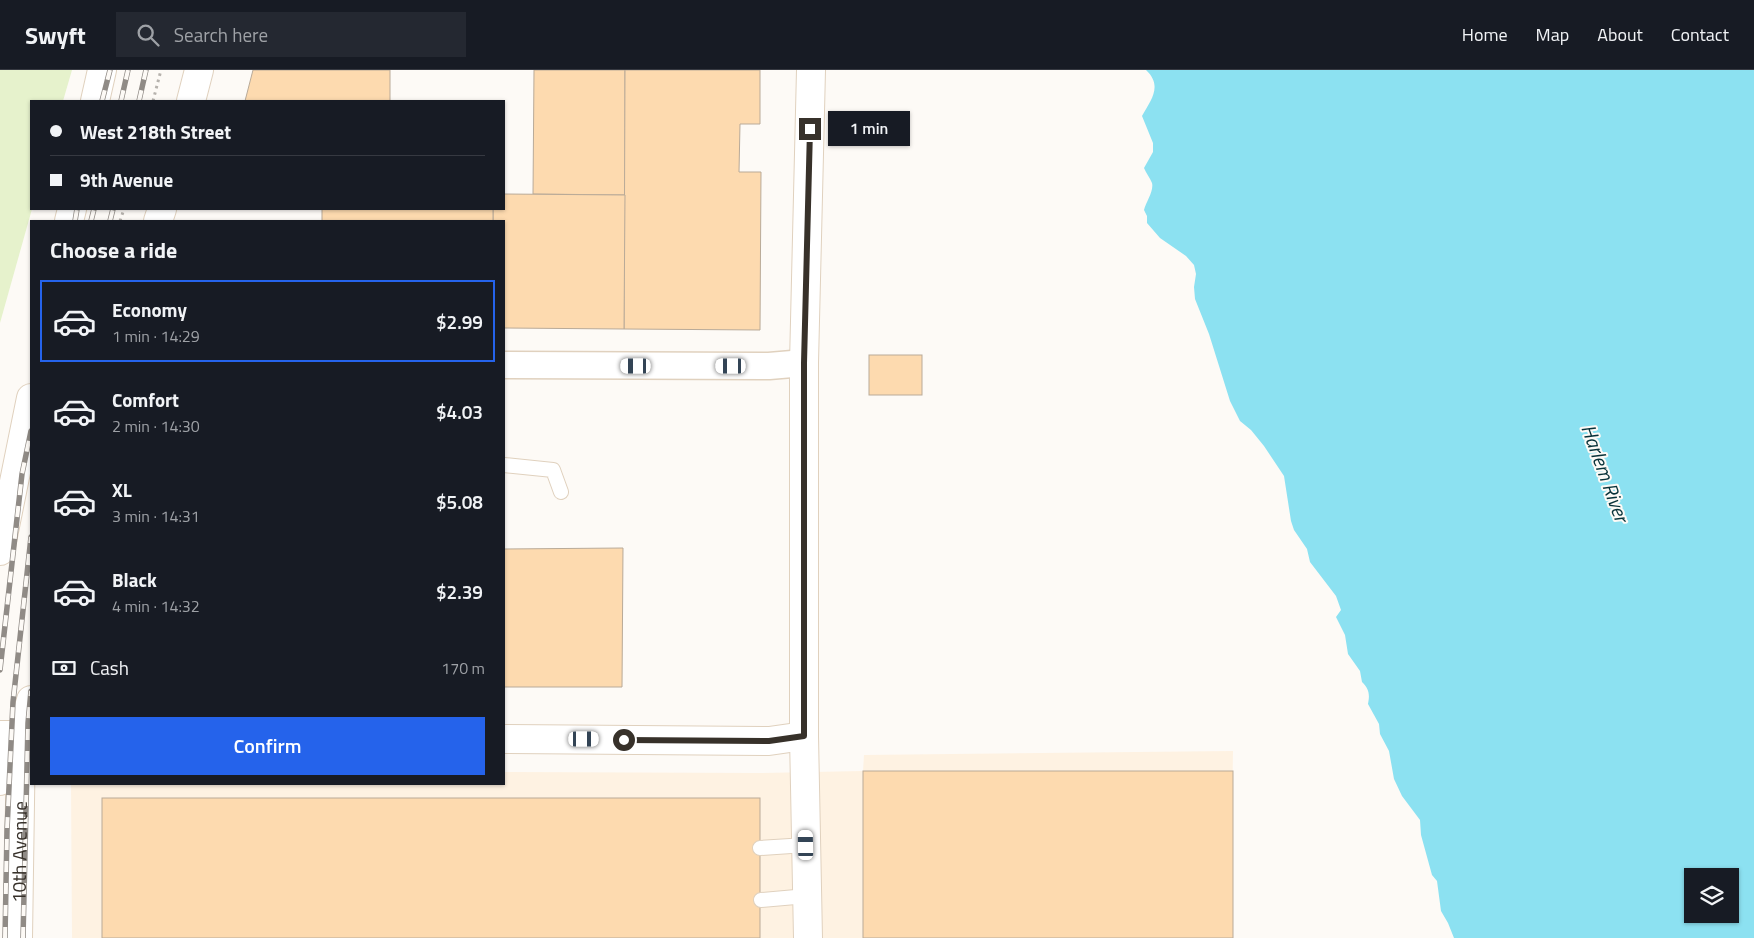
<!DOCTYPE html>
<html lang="en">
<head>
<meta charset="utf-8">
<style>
  :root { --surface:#171b24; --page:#242831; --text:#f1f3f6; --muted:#9ea1a6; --line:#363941; --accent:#2563eb }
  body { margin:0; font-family:"Titillium Web",sans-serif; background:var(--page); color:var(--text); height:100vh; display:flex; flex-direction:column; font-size:19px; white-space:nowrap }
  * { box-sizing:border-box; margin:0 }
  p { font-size:16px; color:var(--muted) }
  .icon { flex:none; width:28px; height:28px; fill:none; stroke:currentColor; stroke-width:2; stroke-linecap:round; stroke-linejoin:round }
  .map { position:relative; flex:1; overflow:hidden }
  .panel { position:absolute; left:30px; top:150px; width:475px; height:565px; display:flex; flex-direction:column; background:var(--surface); border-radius:0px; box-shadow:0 1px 4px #0004 }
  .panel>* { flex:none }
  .hud { position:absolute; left:30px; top:30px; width:475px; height:110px; border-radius:0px; box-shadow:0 1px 4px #0004; display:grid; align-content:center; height:110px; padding:0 20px; background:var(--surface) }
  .buttons { position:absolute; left:1684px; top:798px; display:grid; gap:10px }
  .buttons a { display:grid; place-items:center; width:55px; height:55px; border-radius:0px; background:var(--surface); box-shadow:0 1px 4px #0004; font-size:25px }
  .end { position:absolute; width:22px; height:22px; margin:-11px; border:6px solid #37312a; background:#fff; box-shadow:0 0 0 2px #fff }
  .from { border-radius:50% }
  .bubble { position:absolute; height:35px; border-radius:0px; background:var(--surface); box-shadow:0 1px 4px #0004; font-size:16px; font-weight:600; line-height:35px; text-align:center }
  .car { position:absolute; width:15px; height:30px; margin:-15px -8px; border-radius:6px; box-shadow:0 0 4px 1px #0007; background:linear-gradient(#fff 24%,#345 0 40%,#fff 0 76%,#345 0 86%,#fff 0) }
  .hud b { display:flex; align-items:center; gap:18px; height:48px; font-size:19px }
  .hud b+b { border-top:1px solid var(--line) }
  .hud i { width:12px; height:12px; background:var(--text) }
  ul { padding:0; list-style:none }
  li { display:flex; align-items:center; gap:15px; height:82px; margin:0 10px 8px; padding:0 10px; border:2px solid transparent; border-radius:0px }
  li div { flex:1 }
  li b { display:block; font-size:19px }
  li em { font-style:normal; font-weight:600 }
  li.on { border-color:var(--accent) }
  li>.icon { width:45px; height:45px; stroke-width:1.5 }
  h2 { padding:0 20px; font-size:22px; line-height:60px }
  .pay { display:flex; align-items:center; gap:12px; height:55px; padding:0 20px; font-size:19px }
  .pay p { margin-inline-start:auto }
  .action { display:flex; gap:10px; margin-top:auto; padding:10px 20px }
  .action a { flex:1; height:58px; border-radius:0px; background:var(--accent); color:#fff; font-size:20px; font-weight:600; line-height:58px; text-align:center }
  header { display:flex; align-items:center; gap:30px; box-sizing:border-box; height:70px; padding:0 25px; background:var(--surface); border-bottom:1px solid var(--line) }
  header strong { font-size:24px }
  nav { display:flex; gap:28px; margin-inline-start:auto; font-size:18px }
  .search { width:350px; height:45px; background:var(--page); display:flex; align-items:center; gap:12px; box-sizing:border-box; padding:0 18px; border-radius:0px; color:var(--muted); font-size:19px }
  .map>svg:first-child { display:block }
  .built { fill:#fef2e2 }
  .green { fill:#e6f2cc }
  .water { fill:#8ce1f1; fill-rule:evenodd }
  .building { fill:#fddaaf; stroke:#b9aa98 }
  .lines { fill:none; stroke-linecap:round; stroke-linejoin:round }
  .service-casing { stroke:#e0d1be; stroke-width:16 }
  .minor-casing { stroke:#e0d1be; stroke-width:29 }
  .tertiary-casing { stroke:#e0d1be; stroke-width:30 }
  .primary-casing { stroke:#e0d1be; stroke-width:30 }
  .path { stroke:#b6b2ad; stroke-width:3; stroke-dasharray:2.5 4; stroke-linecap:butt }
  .service { stroke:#fff; stroke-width:14 }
  .minor { stroke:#fff; stroke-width:26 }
  .tertiary { stroke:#fff; stroke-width:28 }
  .primary { stroke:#fff; stroke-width:28 }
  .rail-casing { stroke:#908b86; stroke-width:5.5 }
  .rail { stroke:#fdfaf6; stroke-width:4; stroke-dasharray:11; stroke-linecap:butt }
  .route { stroke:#37312a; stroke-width:6 }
  .labels { text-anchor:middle; stroke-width:4; stroke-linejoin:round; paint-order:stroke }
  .street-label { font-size:19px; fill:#37312a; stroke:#fdfaf6 }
  .water-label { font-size:20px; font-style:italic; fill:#073239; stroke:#fdfaf6 }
</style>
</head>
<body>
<header>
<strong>Swyft</strong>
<div class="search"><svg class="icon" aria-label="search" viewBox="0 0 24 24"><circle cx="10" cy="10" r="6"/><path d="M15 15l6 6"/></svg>Search here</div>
<nav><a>Home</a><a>Map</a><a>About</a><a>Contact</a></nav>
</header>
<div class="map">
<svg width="1754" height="868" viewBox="0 0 1754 868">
  <rect width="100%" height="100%" fill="#fdfaf6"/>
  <polygon class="built" points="1233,681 1230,868 72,868 71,714 504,714 504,702 758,703 863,701 864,685"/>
  <polygon class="green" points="0,0 72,0 63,31 31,31 32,139 0,253"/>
  <path class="water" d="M1146 0H1754V868H1454L1448 853 1441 841 1437 811 1432 805 1421 765 1420 750 1402 726 1394 709 1389 681 1380 664 1379 654 1368 634C1370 624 1369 619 1362 612L1360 601 1348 584 1345 565 1336 547 1341 540 1336 526 1310 492 1307 479 1294 460 1291 451 1284 406 1264 376 1251 360 1240 351 1230 331 1209 264 1195 229 1194 217 1196 204 1194 195 1186 186 1160 168 1147 153V146L1144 140C1146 132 1154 121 1152 113 1150 108 1146 103 1144 98L1153 82V73L1142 46C1151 30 1163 16 1146 0ZM1692 806H1730V844H1692Z"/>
  <g class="building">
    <polygon points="253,0 390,0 390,31 245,31"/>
    <polygon points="534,0 625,0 625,125 533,124"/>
    <polygon points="625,0 760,0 760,54 740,54 739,102 761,102 760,260 624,259"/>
    <polygon points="504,124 625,125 624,259 504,258 504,151 493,151 493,139 504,139"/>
    <rect x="322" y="139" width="171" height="12"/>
    <rect x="869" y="285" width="53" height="40"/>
    <polygon points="623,478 622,617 504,617 504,479"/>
    <rect x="863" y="701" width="370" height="167"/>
    <rect x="102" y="728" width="658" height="140"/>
  </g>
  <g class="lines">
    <g class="service-casing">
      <g id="service">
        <polyline points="504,395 553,400 561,422"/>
        <polyline points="760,778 806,775"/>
        <polyline points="761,830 807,826"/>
      </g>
    </g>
    <g class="minor-casing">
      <polyline id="minor" points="504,295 769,296 804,293"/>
    </g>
    <g class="tertiary-casing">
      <g id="tertiary">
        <polyline points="0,665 31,665"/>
        <polyline points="504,669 769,671 804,666"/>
        <polyline points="808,868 804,666 804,293 811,0"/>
      </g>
    </g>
    <g class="primary-casing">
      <g id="primary">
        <polyline points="95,31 102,0"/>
        <polyline points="191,31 199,0"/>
        <polyline points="69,151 72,139"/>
        <polyline points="158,151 162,139"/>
        <polyline points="0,481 31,328"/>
        <polyline points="0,711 21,665 31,630"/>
        <path id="s1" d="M18 868 21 665"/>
      </g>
    </g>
    <g class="path">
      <polyline points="153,31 161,0"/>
      <polyline points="120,151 124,139"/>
    </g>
    <use href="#service" class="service"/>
    <use href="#minor" class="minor"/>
    <use href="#tertiary" class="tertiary"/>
    <use href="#primary" class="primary"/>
    <g class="rail-casing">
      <g id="rail">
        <polyline points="102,31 110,0"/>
        <polyline points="121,31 128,0"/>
        <polyline points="139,31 146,0"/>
        <polyline points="75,151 77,139"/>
        <polyline points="91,151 94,139"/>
        <polyline points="110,151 113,139"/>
        <polyline points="0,600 22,404 31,361"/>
        <polyline points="5,868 7,760 13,632 31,467"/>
        <polyline points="23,868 28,653 31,621"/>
      </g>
    </g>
    <use href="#rail" class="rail"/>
  </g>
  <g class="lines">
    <polyline class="route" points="624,670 769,671 804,666 804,293 810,59"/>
  </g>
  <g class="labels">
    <g class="street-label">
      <text dy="7" stroke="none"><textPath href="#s1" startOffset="86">10th Avenue</textPath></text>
    </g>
    <g class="water-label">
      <text transform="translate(1605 403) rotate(70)" y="7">Harlem River</text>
    </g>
  </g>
</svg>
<div class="buttons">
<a><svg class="icon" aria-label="layers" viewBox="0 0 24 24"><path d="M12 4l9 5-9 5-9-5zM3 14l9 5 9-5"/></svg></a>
</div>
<i class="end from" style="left:624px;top:670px"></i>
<i class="end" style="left:810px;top:59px"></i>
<div class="bubble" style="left:828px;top:41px;width:82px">1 min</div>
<i class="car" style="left:636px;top:296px;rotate:270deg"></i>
<i class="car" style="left:731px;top:296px;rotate:270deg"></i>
<i class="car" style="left:584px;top:669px;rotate:90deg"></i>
<i class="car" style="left:806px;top:775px;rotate:359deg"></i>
<div class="hud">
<b><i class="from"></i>West 218th Street</b>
<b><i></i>9th Avenue</b>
</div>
<section class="panel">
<h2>Choose a ride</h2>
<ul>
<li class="on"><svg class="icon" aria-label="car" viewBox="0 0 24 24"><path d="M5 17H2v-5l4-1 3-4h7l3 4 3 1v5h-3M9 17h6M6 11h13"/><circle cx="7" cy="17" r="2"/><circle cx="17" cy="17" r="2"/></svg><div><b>Economy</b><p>1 min · 14:29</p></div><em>$2.99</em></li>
<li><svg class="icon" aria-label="car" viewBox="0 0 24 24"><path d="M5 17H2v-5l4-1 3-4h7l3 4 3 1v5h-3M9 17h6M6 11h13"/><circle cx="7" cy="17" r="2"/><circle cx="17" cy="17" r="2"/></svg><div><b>Comfort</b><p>2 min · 14:30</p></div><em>$4.03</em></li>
<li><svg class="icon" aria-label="car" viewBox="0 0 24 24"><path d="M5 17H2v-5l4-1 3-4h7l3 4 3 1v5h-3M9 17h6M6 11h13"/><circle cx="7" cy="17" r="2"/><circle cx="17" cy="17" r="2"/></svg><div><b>XL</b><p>3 min · 14:31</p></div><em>$5.08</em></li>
<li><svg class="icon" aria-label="car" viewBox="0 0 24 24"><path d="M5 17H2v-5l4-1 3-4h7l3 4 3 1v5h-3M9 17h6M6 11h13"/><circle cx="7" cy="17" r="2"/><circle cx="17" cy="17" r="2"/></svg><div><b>Black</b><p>4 min · 14:32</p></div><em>$2.39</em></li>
</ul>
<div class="pay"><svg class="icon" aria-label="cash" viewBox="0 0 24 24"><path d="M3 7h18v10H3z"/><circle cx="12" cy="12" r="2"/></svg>Cash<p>170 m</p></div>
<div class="action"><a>Confirm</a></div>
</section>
</div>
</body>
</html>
